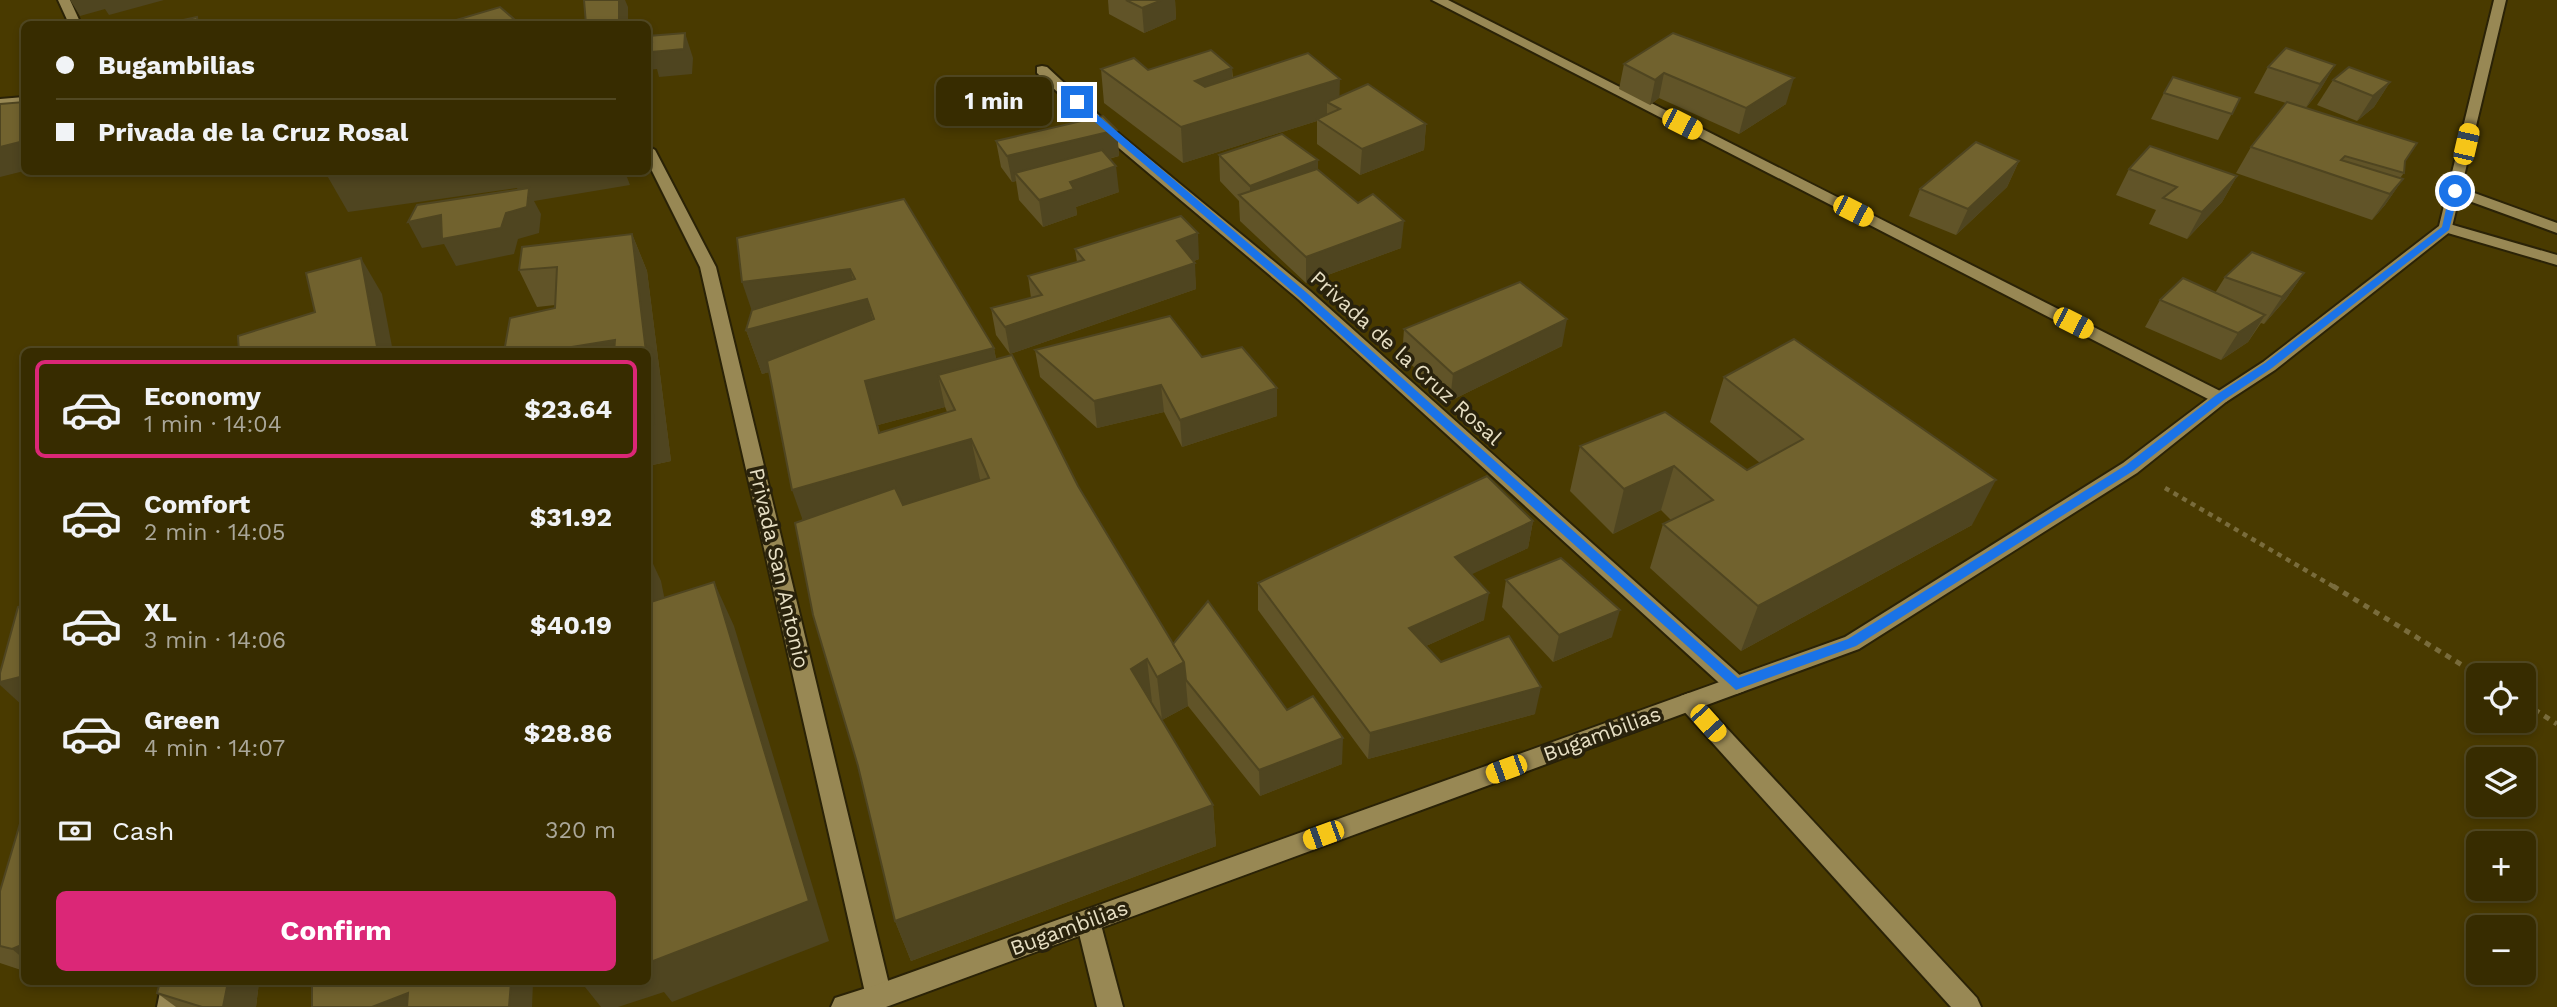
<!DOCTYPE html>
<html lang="en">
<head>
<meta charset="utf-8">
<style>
  :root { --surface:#372c00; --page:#42380f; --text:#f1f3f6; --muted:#aaa799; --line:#514822; --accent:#db2777 }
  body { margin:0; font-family:"Work Sans",sans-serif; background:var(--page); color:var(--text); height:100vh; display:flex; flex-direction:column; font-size:26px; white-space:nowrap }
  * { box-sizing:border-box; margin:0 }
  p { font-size:23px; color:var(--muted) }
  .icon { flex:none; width:38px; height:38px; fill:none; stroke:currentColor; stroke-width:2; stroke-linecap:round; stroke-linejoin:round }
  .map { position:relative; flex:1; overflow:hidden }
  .details { position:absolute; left:21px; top:348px; width:630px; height:637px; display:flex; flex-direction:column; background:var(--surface); border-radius:10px; box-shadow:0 4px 10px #0003,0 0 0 2px var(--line) }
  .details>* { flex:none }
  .guide { position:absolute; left:21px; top:21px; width:630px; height:154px; border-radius:10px; box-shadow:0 4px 10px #0003,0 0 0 2px var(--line); display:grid; align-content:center; height:154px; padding:0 35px; background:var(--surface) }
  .tools { position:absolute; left:2466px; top:663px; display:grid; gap:14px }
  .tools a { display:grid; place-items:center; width:70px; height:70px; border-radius:10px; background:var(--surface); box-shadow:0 4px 10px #0003,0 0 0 2px var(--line); font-size:35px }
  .end { position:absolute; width:32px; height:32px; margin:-16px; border:9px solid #1a73e8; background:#fff; box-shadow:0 0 0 4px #fff }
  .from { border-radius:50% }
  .bubble { position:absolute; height:49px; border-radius:10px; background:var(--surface); box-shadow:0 4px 10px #0003,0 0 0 2px var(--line); font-size:23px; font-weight:700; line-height:49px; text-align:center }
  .car { position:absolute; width:21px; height:42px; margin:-21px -10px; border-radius:9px; box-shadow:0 0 5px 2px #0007; background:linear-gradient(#f5c518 24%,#345 0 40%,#f5c518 0 76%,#345 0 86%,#f5c518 0) }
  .guide b { display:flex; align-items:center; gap:24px; height:66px; font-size:26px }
  .guide b+b { border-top:2px solid var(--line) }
  .guide i { width:18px; height:18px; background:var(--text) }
  ul { padding:12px 0 0; list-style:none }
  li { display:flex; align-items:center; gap:21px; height:98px; margin:0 14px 10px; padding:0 21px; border:4px solid transparent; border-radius:10px }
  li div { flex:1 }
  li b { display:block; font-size:26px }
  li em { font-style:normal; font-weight:700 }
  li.selected { border-color:var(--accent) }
  li>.icon { width:63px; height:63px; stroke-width:1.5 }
  .pay { display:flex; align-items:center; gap:18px; height:77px; padding:0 35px; font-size:26px }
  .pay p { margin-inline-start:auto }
  .primary-button { display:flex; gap:14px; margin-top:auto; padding:14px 35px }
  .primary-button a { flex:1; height:80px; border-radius:10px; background:var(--accent); color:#fff; font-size:28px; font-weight:700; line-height:80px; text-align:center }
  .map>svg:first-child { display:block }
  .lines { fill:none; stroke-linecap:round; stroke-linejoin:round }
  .service-casing { stroke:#2a2206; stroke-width:4 }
  .minor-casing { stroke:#2a2206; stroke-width:4 }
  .secondary-casing { stroke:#2a2206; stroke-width:4 }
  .path-far1 { stroke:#796c3c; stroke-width:4.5; stroke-dasharray:5 5; stroke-linecap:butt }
  .path { stroke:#796c3c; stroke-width:5; stroke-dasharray:6 6; stroke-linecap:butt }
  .service { fill:#988854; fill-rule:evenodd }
  .minor { fill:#988854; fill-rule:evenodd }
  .secondary { fill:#988854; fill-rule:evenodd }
  .wall { fill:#615428; fill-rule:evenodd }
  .shaded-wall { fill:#4f4520 }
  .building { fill:#71622e; stroke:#4f4520; stroke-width:2 }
  .route { fill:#1a73e8 }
  .labels { text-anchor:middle; stroke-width:7; stroke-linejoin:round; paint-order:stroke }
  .street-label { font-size:21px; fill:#e7dfc4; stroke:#29220c }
</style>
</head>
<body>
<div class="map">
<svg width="2557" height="1007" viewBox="0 0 2557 1007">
  <rect width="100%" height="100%" fill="#493a00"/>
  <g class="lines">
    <g class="service-casing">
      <polygon id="service" points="1088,909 1097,913 1100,921 1123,1007 1097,1007 1076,921 1079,913"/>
    </g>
    <g class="minor-casing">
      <g id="minor">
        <polygon points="58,0 70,0 81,24 69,24"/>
        <polygon points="1432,0 1448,0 2226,394 2229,398 2226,402 2214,402"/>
        <polygon points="1042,66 1047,67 1117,132 1310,291 1744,679 1747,685 1744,691 1736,694 1728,691 1298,299 1107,138 1037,73 1037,67"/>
        <polygon points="24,97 24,105 0,107 0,99"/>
        <polygon points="648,146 655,150 716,267 892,997 885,1007 870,1006 866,997 700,267 648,163"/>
        <polygon points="2455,186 2557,223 2557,233 2450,194 2447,191 2450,188"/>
        <polygon points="2446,223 2557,255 2557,265 2441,231 2438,228"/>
        <polygon points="1689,693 1697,696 1977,998 1981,1007 1951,1007 1681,708 1678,702 1681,696"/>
        <polygon points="162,982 188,982 183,1007 157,1007"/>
      </g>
    </g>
    <g class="secondary-casing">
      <polygon id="secondary" points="2494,0 2506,0 2451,231 2275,370 2226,402 2137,473 1859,649 886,1007 831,1007 835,998 879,984 1845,637 2123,463 2214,394 2263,362 2439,226"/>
    </g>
    <polyline class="path-far1" points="2165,488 2336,588"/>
    <g class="path">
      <polyline points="2333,586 2480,676"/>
      <polyline points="2524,703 2557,724"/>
    </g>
    <use href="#service" class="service"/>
    <use href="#minor" class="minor"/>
    <use href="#secondary" class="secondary"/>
  </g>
  <g class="wall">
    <polygon points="1108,0 1175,0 1176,19 1144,33 1109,14"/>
    <polygon points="1673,33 1786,104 1739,134 1659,98 1650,105 1619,89 1624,64"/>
    <polygon points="2335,65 2320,90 2306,108 2405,161 2404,173 2400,178 2403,179 2385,205 2372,220 2236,173 2251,147 2286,103 2254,93 2268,67"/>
    <polygon points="1232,68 1233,78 1340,96 1426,124 1424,150 1360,175 1317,144 1317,121 1183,163 1104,103 1101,69 1148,70"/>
    <polygon points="2333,80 2390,82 2374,107 2357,121 2317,105"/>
    <polygon points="2164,93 2240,98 2218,140 2151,119"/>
    <polygon points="1117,130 1119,156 1109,159 1119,192 1076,207 1077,215 1043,227 1019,200 1016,181 1012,182 1001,167 996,141"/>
    <polygon points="1219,155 1318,160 1318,169 1401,248 1306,283 1240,221 1239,201 1220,181"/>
    <polygon points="2019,161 2007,187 1956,235 1909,216 1920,189"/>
    <polygon points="2129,169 2237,176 2222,202 2187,239 2149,224 2156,210 2116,195"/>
    <path d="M904 199 994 348 996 359 1078 486 1173 644 1287 710 1342 764 1260 796 1188 706 1162 720 1213 805 1216 846 911 961 895 921 769 372 762 374 746 330ZM945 407 947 412 880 433 878 425Z"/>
    <polygon points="632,234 647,271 671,461 648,466 648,352 555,308 555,305 537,307 519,270"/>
    <polygon points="1075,249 1199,259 1194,261 1196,289 1010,354 996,335 991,308 1031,298 1028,276 1077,262"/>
    <polygon points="2304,273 2286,299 2264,324 2261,323 2248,342 2221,360 2145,327 2160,300 2215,293 2225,277"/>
    <polygon points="1404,329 1562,346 1450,401 1402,356"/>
    <polygon points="1035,350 1202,357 1277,388 1277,416 1182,447 1164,412 1097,428 1040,377"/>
    <polygon points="1724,377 1972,525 1741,651 1650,568 1663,524 1671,520 1661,510 1613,534 1570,491 1580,446 1747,470 1760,463 1710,422"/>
    <polygon points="1533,521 1528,548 1471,574 1484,620 1426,646 1441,662 1535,714 1368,759 1258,610 1258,583"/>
    <polygon points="1506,580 1612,637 1553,662 1502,607"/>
    <polygon points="24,810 24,971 0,963 0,891"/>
    <polygon points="160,982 259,982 256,1007 176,1007 157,993"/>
  </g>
  <g class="shaded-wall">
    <polygon points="70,0 164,0 109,15 105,9 80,16"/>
    <polygon points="619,0 625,0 628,7 628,24 619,24"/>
    <polygon points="1162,0 1175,0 1176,19 1144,33 1142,8"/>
    <polygon points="514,19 517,24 497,24"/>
    <polygon points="685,33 693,58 692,74 659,77 657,69 648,70 648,44"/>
    <polygon points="2335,65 2320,90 2305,109 2320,84"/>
    <polygon points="1232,68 1233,103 1195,81"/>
    <polygon points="1664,73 1659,98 1650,105 1655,80"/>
    <polygon points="1794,78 1786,104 1739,134 1746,108"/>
    <polygon points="1340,79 1339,109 1327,102 1327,118 1317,119 1317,121 1183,163 1181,127"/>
    <polygon points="2390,82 2374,107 2357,121 2373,96"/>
    <polygon points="1426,124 1424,150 1360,175 1362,149"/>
    <polygon points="1117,130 1119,156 1020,180 1015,173 1016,181 1012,182 1007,156"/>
    <polygon points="24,141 24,171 0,177 0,147"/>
    <polygon points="1318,160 1318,186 1250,205 1250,186"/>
    <polygon points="2019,161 2007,187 1956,235 1968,209"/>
    <polygon points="1116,166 1119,192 1076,207 1077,215 1043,227 1039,200 1070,182"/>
    <polygon points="325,172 625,172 630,185 534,201 541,214 539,233 518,239 514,254 456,266 444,244 422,248 408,222 441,215 506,213 523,202 517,188 348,212"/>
    <polygon points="2237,176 2222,202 2187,239 2202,212"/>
    <polygon points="2403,179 2385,205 2372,220 2390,194"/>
    <polygon points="1404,221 1401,248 1306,283 1306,257"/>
    <polygon points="1198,233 1199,259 1179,267 1177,241"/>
    <polygon points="632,234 647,271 671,461 648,466 648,352 646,352"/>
    <polygon points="361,258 382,294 393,352 378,352"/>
    <polygon points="1195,263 1196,289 1010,354 1005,327"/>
    <polygon points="850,269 859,301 867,299 879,343 762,374 746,330 757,326 742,282"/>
    <polygon points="2304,273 2286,299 2264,324 2282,297"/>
    <polygon points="2265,315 2248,342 2221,360 2238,333"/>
    <polygon points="1567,319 1562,346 1450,401 1453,374"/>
    <polygon points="615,340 621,352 541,352"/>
    <polygon points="994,348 1002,392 938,375 945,407 878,425 888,463 971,439 981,484 808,535 792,490 865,381"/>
    <polygon points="1161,385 1164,412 1097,428 1094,401"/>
    <polygon points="1277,388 1277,416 1182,447 1180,420"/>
    <polygon points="1674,466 1661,510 1613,534 1624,489"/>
    <polygon points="1996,480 1972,525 1741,651 1758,606"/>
    <polygon points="1533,521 1528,548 1451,584 1455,557"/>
    <polygon points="648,553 661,581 674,646 651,602 648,581"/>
    <polygon points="714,582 734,626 829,941 672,1002 664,992 618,1007 601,1007 581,982 648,982 648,961"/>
    <polygon points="1489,593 1484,620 1406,655 1409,628"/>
    <polygon points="1620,610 1612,637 1553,662 1559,635"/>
    <polygon points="1147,659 1152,702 1131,669"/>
    <polygon points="1184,662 1188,706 1162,720 1157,677"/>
    <polygon points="24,676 24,707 0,685 0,682"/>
    <polygon points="1541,687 1535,714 1368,759 1370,733"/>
    <polygon points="1343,738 1342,764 1260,796 1259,770"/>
    <polygon points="1213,805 1216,846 911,961 895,921"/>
    <polygon points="24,944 24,959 12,949"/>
    <polygon points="228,982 259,982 256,1007 223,1007"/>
    <polygon points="511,982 533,982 532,1007 509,1007"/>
    <polygon points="408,993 422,1007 372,1007"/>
  </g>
  <g class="building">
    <polygon points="584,0 619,0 619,24 586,24"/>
    <polygon points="1126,0 1162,0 1142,8"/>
    <polygon points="500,7 514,19 497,24 448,24 446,23"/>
    <polygon points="197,17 198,24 165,24"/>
    <polygon points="293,21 301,24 284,24"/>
    <polygon points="685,33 684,49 651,52 652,43 648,44 648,36"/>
    <polygon points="1673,33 1794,78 1746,108 1664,73 1655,80 1624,64"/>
    <polygon points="2286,48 2335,65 2320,84 2268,67"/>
    <polygon points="1211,50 1232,68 1195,81 1205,87 1308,53 1340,79 1181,127 1101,69 1134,58 1148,70"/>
    <polygon points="2349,67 2390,82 2373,96 2333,80"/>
    <polygon points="2173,77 2240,98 2232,114 2164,93"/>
    <polygon points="1368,84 1426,124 1362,149 1317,119 1340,109 1327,102"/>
    <polygon points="24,102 24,141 0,147 0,104"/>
    <polygon points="2287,102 2417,143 2405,161 2404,173 2345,156 2341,160 2403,179 2390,194 2251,147"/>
    <polygon points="1103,116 1117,130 1007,156 996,141"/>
    <polygon points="1282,134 1318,160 1250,186 1219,155"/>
    <polygon points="1976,142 2019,161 1968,209 1920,189"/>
    <polygon points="2150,146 2237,176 2202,212 2163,198 2177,187 2129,169"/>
    <polygon points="1102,150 1116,166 1070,182 1074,189 1039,200 1015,173"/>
    <polygon points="1317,169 1358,203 1373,194 1404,221 1306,257 1239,195"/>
    <polygon points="529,188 527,207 506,213 501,228 442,239 441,215 408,222 417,205"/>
    <polygon points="904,199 994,348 865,381 879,433 955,410 938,375 1012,355 1078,486 1184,662 1157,677 1147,659 1131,669 1213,805 895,921 858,766 813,615 795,523 895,488 903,505 989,478 971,439 792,490 767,361 874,319 867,299 746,330 752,310 855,279 850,269 742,282 737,238"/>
    <polygon points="1181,216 1198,233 1177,241 1195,263 1005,327 991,308 1042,295 1028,276 1084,260 1075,249"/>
    <polygon points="632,234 646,352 614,352 615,340 541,352 504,352 510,318 555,308 557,267 519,270 522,247"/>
    <polygon points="2252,252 2304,273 2282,297 2225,277"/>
    <polygon points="361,258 378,352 239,352 238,336 315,312 306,273"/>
    <polygon points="2183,278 2265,315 2238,333 2160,300"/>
    <polygon points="1520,282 1567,319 1453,374 1404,329"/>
    <polygon points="1170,316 1202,357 1242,347 1277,388 1180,420 1161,385 1094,401 1035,350"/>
    <polygon points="1794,339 1996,480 1758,606 1663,524 1713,500 1674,466 1624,489 1580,446 1665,412 1747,470 1803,439 1724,377"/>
    <polygon points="648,365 654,424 648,425"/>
    <polygon points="1487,476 1533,521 1455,557 1489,593 1409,628 1441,662 1509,636 1541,687 1370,733 1258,583"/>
    <polygon points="1561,558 1620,610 1559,635 1506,580"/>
    <polygon points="648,581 651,602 714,582 809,901 648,963"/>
    <polygon points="1208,601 1287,710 1313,696 1343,738 1259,770 1186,680 1184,662 1173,644"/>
    <polygon points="24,605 24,676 0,682 0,673 18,607"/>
    <polygon points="24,810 24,944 12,949 0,946 0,891"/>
    <polygon points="160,982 228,982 223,1007 202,1007 157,993"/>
    <polygon points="312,982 511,982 509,1007 407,1007 408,993 372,1007 312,1007"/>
  </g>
  <polygon class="route" points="1074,100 1080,100 1307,293 1738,678 1848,639 2126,465 2216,395 2265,363 2442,227 2450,191 2455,189 2459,191 2449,230 2272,368 2224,400 2133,471 1856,646 1736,690 1300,298 1074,104"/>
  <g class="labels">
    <g class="street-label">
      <text transform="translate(1406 358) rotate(42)" y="7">Privada de la Cruz Rosal</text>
      <text transform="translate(779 568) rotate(77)" y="7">Privada San Antonio</text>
      <text transform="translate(1602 734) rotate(-20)" y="7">Bugambilias</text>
      <text transform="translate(1069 928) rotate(-20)" y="7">Bugambilias</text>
    </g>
  </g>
</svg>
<div class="tools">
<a><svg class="icon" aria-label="locate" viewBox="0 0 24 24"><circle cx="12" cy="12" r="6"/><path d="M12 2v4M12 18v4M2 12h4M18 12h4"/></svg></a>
<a><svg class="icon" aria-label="layers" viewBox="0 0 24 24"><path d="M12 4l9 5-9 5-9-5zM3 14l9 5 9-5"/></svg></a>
<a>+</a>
<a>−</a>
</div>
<i class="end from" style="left:2455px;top:191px"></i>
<i class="end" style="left:1077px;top:102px"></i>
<div class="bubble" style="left:936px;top:77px;width:116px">1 min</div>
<i class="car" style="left:1682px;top:124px;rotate:117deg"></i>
<i class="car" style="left:2466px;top:144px;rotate:13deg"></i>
<i class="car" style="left:1853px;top:211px;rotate:117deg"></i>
<i class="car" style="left:2073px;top:323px;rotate:117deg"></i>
<i class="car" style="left:1708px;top:723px;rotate:138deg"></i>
<i class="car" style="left:1506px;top:769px;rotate:250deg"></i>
<i class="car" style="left:1323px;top:835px;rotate:250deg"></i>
<div class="guide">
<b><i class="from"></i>Bugambilias</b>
<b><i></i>Privada de la Cruz Rosal</b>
</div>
<section class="details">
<ul>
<li class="selected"><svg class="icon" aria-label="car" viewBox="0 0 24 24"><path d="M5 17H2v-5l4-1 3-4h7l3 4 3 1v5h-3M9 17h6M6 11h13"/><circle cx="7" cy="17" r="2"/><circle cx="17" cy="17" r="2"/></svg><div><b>Economy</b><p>1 min · 14:04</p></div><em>$23.64</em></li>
<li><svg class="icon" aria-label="car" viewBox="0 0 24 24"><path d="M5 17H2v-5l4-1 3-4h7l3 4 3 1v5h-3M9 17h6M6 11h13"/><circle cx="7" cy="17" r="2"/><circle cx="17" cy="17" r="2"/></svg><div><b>Comfort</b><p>2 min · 14:05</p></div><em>$31.92</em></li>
<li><svg class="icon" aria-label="car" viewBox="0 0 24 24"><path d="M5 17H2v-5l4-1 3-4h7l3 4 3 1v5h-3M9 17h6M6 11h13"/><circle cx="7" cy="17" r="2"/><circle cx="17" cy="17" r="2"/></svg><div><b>XL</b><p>3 min · 14:06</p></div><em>$40.19</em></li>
<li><svg class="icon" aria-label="car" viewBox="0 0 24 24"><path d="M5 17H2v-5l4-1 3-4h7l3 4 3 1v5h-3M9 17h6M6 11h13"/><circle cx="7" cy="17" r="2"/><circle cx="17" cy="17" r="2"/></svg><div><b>Green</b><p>4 min · 14:07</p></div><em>$28.86</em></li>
</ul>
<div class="pay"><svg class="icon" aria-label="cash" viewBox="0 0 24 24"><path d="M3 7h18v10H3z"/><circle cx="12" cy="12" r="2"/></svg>Cash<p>320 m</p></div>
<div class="primary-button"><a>Confirm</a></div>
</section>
</div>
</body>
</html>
